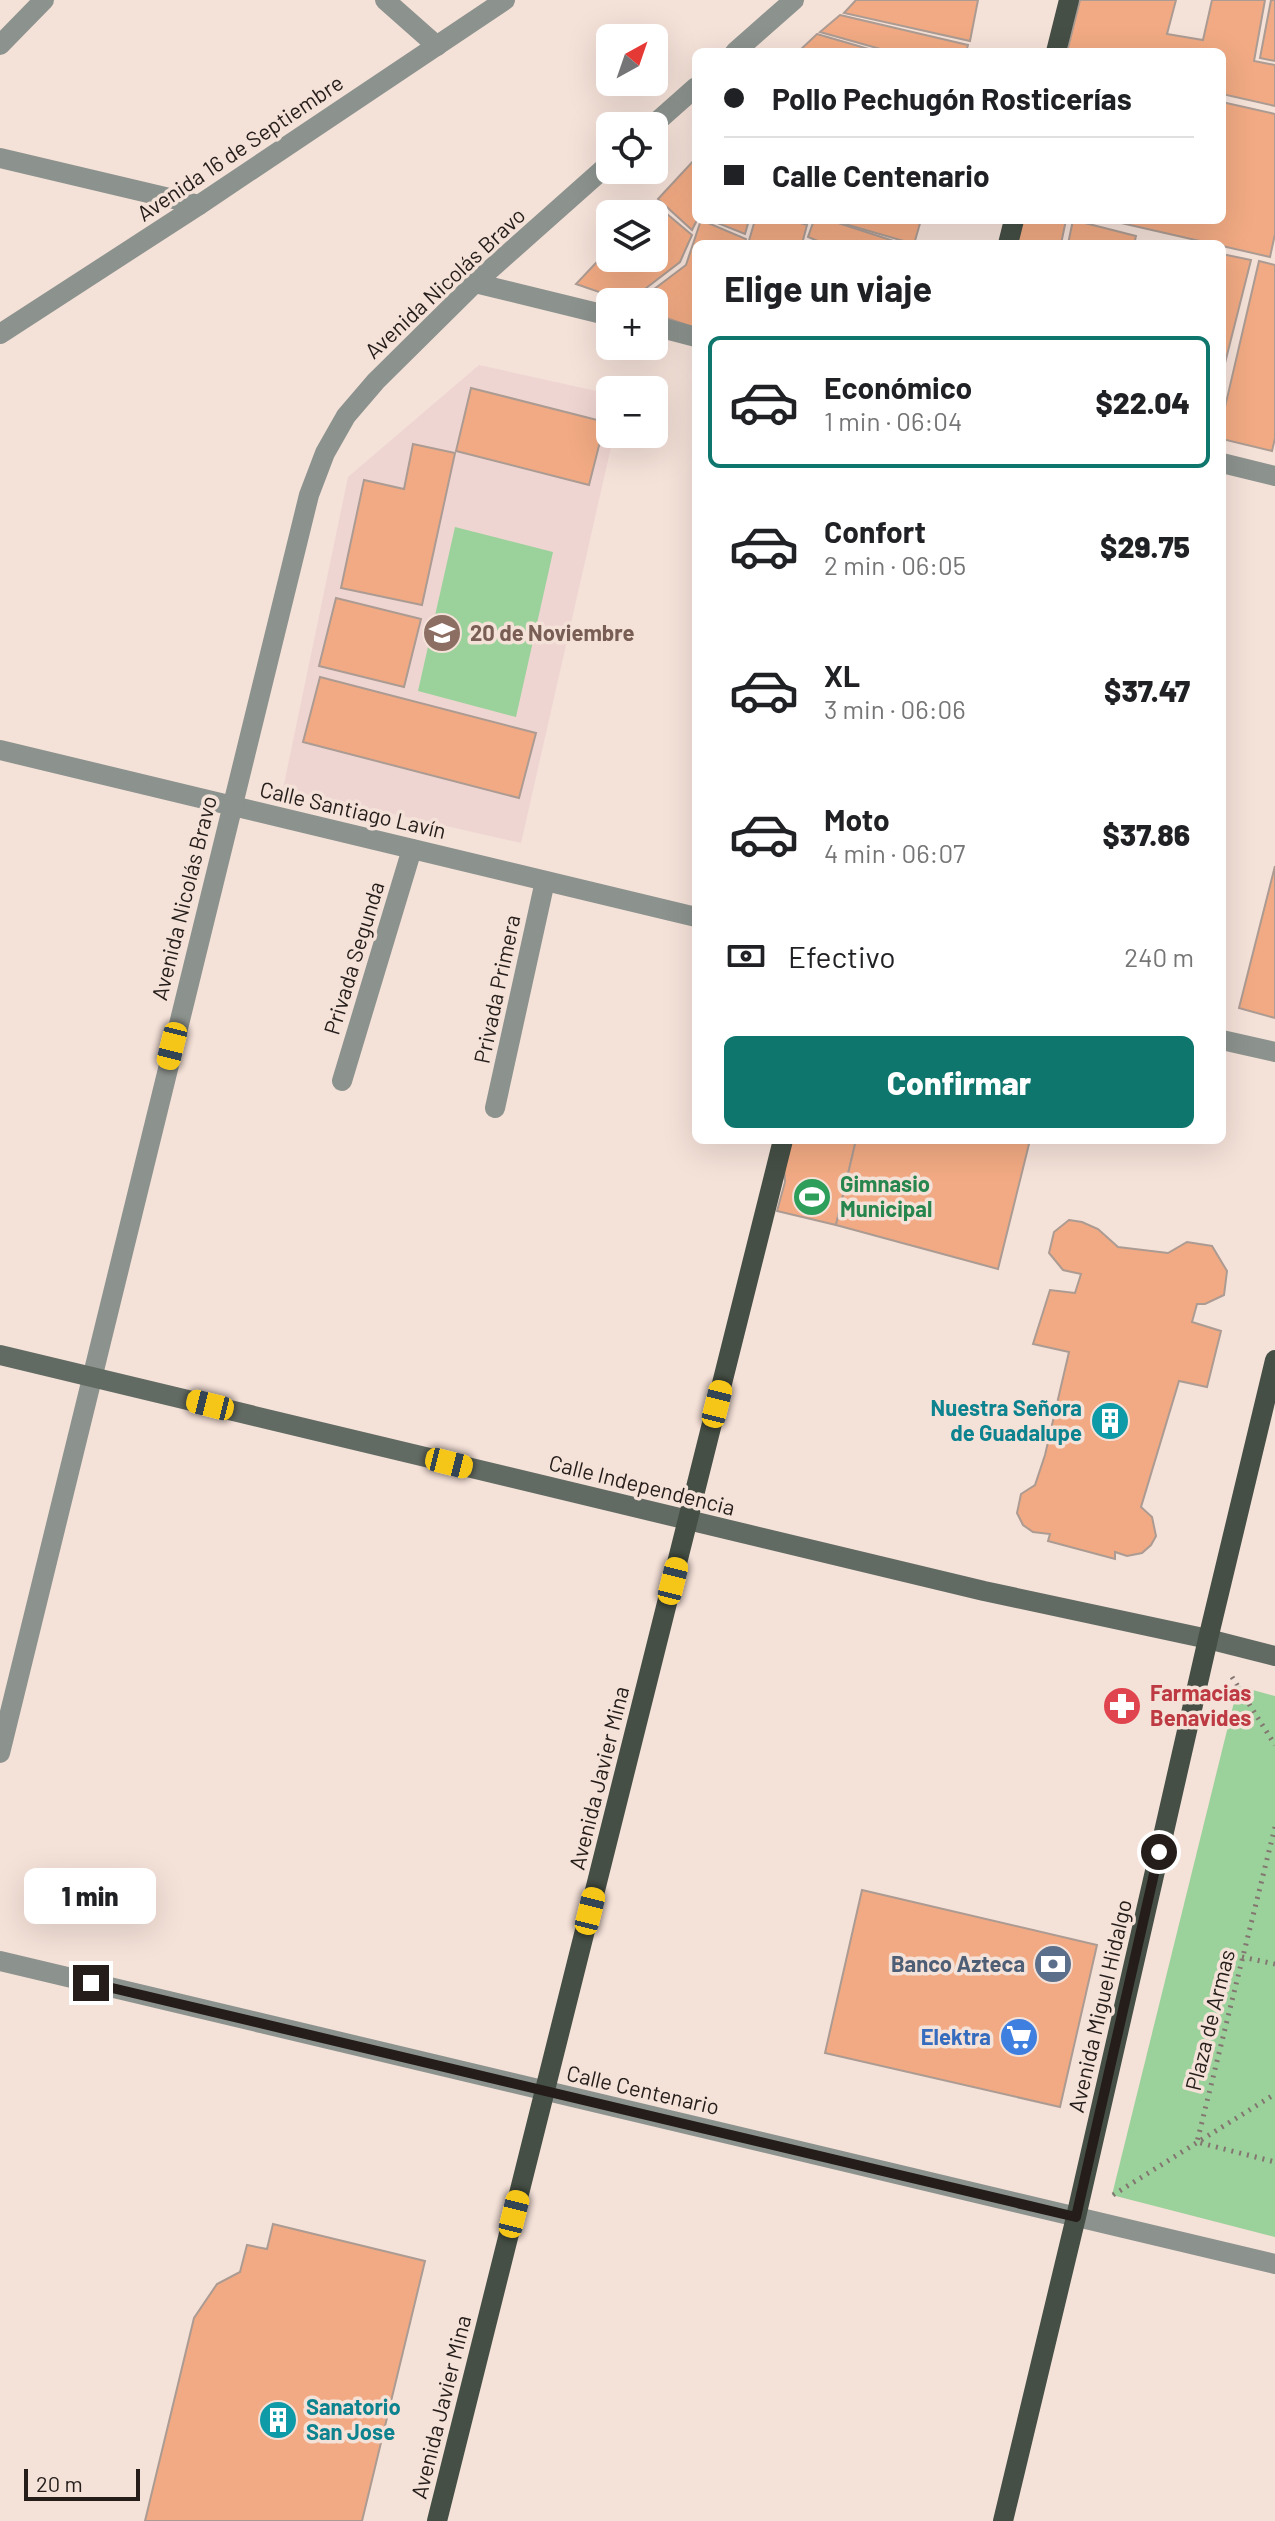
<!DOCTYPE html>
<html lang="es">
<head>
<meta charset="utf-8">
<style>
  :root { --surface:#fff; --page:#f2f2f2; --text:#202124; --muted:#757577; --line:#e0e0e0; --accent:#0f766e }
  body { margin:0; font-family:Barlow,sans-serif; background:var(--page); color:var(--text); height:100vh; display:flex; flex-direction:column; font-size:30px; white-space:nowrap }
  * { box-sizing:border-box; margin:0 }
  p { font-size:26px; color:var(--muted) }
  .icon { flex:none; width:44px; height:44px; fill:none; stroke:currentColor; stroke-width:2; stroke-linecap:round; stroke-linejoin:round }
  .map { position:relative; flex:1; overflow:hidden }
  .panel { position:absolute; left:692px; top:240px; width:534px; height:904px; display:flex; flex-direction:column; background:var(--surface); border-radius:12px; box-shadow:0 8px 32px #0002 }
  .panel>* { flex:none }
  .hud { position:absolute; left:692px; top:48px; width:534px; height:176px; border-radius:12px; box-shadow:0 8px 32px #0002; display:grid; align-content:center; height:176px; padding:0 32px; background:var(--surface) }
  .needle { width:52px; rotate:40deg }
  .buttons { position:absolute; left:596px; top:24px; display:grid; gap:16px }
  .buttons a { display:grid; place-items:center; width:72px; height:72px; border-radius:12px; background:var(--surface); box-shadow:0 8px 32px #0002; font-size:40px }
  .scale { position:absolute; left:24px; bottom:20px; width:116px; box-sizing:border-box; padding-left:8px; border:4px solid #241d1a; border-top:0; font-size:22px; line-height:28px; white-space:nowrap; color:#241d1a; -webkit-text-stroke:6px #f4e1d8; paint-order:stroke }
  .end { position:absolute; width:36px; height:36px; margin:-18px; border:10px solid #241d1a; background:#fff; box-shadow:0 0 0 4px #fff }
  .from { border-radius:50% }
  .bubble { position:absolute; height:56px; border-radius:12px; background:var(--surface); box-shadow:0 8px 32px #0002; font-size:26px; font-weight:800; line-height:56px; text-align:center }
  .car { position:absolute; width:24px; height:48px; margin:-24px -12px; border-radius:10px; box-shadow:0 0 6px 2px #0007; background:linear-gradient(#f5c518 24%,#345 0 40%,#f5c518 0 76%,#345 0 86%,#f5c518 0) }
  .hud b { display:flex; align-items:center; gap:28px; height:76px; font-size:30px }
  .hud b+b { border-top:2px solid var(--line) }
  .hud i { width:20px; height:20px; background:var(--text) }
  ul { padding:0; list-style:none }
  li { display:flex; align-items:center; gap:24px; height:132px; margin:0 16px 12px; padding:0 16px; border:4px solid transparent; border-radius:12px }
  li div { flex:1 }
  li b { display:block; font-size:30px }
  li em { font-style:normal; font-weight:800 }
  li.on { border-color:var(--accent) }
  li>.icon { width:72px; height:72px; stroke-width:1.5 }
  h2 { padding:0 32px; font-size:36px; line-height:96px }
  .pay { display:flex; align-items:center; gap:20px; height:88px; padding:0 32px; font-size:30px }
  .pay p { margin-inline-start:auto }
  .action { display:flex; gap:16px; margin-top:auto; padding:16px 32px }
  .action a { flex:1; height:92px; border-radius:12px; background:var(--accent); color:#fff; font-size:32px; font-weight:800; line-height:92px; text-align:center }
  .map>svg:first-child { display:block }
  .education { fill:#efd5d2 }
  .green { fill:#9bd19a }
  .building { fill:#f1aa83; stroke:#ac9b92; stroke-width:2 }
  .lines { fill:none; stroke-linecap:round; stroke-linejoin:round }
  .path { stroke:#837671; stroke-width:5; stroke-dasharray:2 6; stroke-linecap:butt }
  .street { stroke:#8c928d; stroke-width:20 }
  .secondary { stroke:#626b63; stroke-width:20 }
  .primary { stroke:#454f45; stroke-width:20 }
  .route { stroke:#241d1a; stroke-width:10 }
  .labels { text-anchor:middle; stroke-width:7; stroke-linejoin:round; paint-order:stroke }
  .street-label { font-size:22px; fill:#241d1a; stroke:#f4e1d8 }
  .education-label { font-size:22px; font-weight:bold; fill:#785e54; stroke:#f4e1d8; text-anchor:start }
  .leisure-label { font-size:22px; font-weight:bold; fill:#27864d; stroke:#f4e1d8; text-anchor:start }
  .culture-label { font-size:22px; font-weight:bold; fill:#0d838f; stroke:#f4e1d8; text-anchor:end }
  .health-label { font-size:22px; font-weight:bold; fill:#be3a42; stroke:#f4e1d8; text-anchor:start }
  .service-label { font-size:22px; font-weight:bold; fill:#4e5e75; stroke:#f4e1d8; text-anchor:end }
  .shop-label { font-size:22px; font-weight:bold; fill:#366cbe; stroke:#f4e1d8; text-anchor:end }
</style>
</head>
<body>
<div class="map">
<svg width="1275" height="2521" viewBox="0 0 1275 2521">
  <rect width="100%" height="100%" fill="#f4e1d8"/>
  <polygon class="education" points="479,365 610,394 610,434 614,434 521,843 283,789 348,477"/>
  <g class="green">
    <polygon points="455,527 553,552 516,717 418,691"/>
    <polygon points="1238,1686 1275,1696 1275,2237 1112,2195"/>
  </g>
  <g class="building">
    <polygon points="856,0 978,0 970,41 844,13"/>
    <polygon points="1080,0 1176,0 1167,34 1203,40 1212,0 1265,0 1254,61 1275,65 1275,106 1222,94 1222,52 1067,52"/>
    <polygon points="1271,0 1275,0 1275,61 1260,58"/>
    <polygon points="840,15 968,45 966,52 891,52 820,32"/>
    <polygon points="817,34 879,52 798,52"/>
    <polygon points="1222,102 1275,114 1275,234 1270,257 1222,246 1222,244 1213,244 1108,220 1222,220"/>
    <polygon points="696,158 697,220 692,230 658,199"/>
    <polygon points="654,203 692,235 680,262 628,302 576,284 610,248 610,258 654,258 654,214 643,214"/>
    <polygon points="701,220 746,239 745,244 696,244 696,328 654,314 654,302 637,302 686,265"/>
    <polygon points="710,220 749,220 745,234"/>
    <polygon points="755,220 791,220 807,225 802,244 748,244"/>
    <polygon points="814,220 829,220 903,244 825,244 808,237"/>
    <polygon points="831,220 921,220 914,244"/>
    <polygon points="1018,220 1066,220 1061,244 1013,244"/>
    <polygon points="1073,220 1136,236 1134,244 1068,244"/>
    <polygon points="1222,254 1251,260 1222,375"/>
    <polygon points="1259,261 1275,265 1275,438 1272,451 1222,439 1222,420"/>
    <polygon points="471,388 605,422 589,485 456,451"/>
    <polygon points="413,444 455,453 422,605 341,588 364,480 404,489"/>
    <polygon points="336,598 421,619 404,687 319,666"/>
    <polygon points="320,677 536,733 519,798 303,742"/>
    <polygon points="1275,866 1275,1018 1239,1008"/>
    <polygon points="790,1140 856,1140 836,1225 777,1211 785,1182 784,1166"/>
    <polygon points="856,1140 1030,1140 998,1269 836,1225"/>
    <polygon points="1069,1220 1082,1222 1098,1229 1118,1247 1168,1253 1187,1242 1212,1246 1227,1271 1224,1295 1205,1304 1197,1304 1192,1322 1221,1331 1207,1387 1179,1381 1141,1507 1152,1517 1156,1536 1151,1545 1142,1553 1127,1556 1115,1552 1115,1559 1048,1541 1050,1534 1033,1532 1023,1525 1017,1513 1021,1494 1035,1485 1045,1455 1069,1352 1033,1344 1050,1290 1075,1293 1081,1274 1063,1270 1049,1253 1054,1232"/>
    <polygon points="862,1890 1097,1945 1060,2107 825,2053"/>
    <polygon points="273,2224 425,2261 362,2521 145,2521 194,2318 217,2284 240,2272 247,2245 267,2249"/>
  </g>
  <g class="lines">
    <g class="path">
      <polyline points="1232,1677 1275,1745"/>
      <polyline points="1275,1827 1197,2142 1275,2162"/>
      <polyline points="1242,1957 1275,1964"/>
      <polyline points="1113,2195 1275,2094"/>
    </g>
    <g class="street">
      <polyline points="385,0 437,46"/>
      <polyline points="0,45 44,0"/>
      <polyline points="735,52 794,0"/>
      <polyline points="652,126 696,87"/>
      <polyline points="0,158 199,205"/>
      <polyline points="475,283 610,316"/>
      <polyline points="654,326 696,337"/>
      <polyline points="0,334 199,205 505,0"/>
      <polyline points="1222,463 1275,476"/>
      <polyline points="0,750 696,917"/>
      <polyline points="1222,1040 1275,1052"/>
      <polyline points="342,1081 412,849"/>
      <polyline points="495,1108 545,881"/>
      <polyline points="0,1753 309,495 325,453 346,416 376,381 475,283 610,163"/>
      <polyline points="0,1961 1275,2264"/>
    </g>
    <polyline class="secondary" points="0,1355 984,1591 1208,1639 1275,1656"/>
    <g class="primary">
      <polyline points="1056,52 1069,0"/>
      <polyline points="1008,244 1014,220"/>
      <polyline points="437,2521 783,1140"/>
      <polyline points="1003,2521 1076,2217 1208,1639 1275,1360"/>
    </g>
  </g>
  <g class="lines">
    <polyline class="route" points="91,1983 1076,2217 1159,1852"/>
  </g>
  <defs>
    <g id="school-disc" transform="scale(2)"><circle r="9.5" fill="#8d6e63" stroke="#f4e1d8"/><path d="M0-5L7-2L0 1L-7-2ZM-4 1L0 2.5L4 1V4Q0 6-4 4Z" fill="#fff"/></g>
    <g id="stadium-disc" transform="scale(2)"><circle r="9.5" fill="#2e9e5b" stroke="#f4e1d8"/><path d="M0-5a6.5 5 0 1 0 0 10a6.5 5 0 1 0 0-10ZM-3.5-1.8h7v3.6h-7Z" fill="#fff"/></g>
    <g id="building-disc" transform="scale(2)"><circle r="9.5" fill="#0f9aa8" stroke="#f4e1d8"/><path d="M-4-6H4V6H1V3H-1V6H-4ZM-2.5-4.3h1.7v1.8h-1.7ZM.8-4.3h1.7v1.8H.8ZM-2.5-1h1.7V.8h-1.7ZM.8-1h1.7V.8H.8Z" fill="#fff"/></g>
    <g id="pharmacy-disc" transform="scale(2)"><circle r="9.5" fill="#e0444e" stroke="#f4e1d8"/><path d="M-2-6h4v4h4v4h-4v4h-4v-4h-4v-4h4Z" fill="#fff"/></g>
    <g id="bank-disc" transform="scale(2)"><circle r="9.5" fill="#5c6f8a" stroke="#f4e1d8"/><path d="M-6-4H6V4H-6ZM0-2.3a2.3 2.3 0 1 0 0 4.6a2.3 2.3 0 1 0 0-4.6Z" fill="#fff"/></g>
    <g id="supermarket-disc" transform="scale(2)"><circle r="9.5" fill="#3f7fe0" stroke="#f4e1d8"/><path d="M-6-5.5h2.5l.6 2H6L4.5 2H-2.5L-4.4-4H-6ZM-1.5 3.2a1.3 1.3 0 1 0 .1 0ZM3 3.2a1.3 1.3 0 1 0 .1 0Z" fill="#fff"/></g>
  </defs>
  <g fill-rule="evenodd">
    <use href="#school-disc" x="442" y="633"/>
    <use href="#stadium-disc" x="812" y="1197"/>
    <use href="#building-disc" x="1110" y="1421"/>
    <use href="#pharmacy-disc" x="1122" y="1706"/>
    <use href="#bank-disc" x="1053" y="1964"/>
    <use href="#supermarket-disc" x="1019" y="2037"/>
    <use href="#building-disc" x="278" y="2420"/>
  </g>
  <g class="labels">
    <g class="street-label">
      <text transform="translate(240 148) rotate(-34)" y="8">Avenida 16 de Septiembre</text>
      <text transform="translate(445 283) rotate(-43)" y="8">Avenida Nicolás Bravo</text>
      <text transform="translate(353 810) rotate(13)" y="8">Calle Santiago Lavín</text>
      <text transform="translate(184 898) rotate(-76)" y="8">Avenida Nicolás Bravo</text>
      <text transform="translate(354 958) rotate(-73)" y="8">Privada Segunda</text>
      <text transform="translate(497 989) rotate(-78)" y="8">Privada Primera</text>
      <text transform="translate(642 1485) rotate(14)" y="8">Calle Independencia</text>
      <text transform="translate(599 1778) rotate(-76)" y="8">Avenida Javier Mina</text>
      <text transform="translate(1100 2006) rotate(-77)" y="8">Avenida Miguel Hidalgo</text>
      <text transform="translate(1210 2020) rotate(-76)" y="8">Plaza de Armas</text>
      <text transform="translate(643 2090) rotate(13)" y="8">Calle Centenario</text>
      <text transform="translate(441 2407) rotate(-76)" y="8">Avenida Javier Mina</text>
    </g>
    <g class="education-label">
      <text x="470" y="641">20 de Noviembre</text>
    </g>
    <g class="leisure-label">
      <text x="840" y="1192">Gimnasio<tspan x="840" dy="25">Municipal</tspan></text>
    </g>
    <g class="culture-label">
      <text x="1082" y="1416">Nuestra Señora<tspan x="1082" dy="25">de Guadalupe</tspan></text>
      <text x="306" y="2415" text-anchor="start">Sanatorio<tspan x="306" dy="25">San Jose</tspan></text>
    </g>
    <g class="health-label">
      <text x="1150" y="1701">Farmacias<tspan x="1150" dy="25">Benavides</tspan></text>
    </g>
    <g class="service-label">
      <text x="1025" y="1972">Banco Azteca</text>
    </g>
    <g class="shop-label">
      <text x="991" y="2045">Elektra</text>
    </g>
  </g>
</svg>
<div class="buttons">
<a><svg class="needle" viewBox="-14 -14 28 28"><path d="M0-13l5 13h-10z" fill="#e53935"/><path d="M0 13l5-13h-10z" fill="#757577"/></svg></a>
<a><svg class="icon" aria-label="locate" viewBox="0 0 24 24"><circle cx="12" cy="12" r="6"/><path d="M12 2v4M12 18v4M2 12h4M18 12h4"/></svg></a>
<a><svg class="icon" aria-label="layers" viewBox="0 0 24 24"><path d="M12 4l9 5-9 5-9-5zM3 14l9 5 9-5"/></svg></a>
<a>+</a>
<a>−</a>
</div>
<div class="scale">20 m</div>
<i class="end from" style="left:1159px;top:1852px"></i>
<i class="end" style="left:91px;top:1983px"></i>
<div class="bubble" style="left:24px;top:1868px;width:132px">1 min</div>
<i class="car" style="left:172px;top:1046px;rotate:194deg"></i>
<i class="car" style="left:717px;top:1404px;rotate:14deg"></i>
<i class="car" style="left:210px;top:1405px;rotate:284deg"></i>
<i class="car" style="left:449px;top:1463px;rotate:104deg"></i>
<i class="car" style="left:673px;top:1581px;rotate:14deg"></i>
<i class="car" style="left:590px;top:1911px;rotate:14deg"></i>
<i class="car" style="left:514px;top:2214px;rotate:14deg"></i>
<div class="hud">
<b><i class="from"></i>Pollo Pechugón Rosticerías</b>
<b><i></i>Calle Centenario</b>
</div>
<section class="panel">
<h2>Elige un viaje</h2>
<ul>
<li class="on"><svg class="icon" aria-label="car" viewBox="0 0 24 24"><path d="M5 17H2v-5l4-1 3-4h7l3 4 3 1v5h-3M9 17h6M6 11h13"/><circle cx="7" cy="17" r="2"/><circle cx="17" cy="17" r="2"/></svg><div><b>Económico</b><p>1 min · 06:04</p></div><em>$22.04</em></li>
<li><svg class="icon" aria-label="car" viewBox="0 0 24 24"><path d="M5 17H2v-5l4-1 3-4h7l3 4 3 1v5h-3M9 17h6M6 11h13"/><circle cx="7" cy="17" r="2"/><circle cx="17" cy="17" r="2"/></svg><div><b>Confort</b><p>2 min · 06:05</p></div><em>$29.75</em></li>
<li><svg class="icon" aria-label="car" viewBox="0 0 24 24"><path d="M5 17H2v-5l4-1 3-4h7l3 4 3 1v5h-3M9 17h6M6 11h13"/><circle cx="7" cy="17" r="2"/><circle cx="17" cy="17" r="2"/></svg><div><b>XL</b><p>3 min · 06:06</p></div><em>$37.47</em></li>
<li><svg class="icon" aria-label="car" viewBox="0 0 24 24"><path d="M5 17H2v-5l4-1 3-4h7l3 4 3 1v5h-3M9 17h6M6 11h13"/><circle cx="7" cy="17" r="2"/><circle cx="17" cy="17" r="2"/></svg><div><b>Moto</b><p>4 min · 06:07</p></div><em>$37.86</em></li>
</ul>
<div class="pay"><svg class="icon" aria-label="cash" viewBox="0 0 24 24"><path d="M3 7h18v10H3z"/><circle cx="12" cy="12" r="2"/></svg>Efectivo<p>240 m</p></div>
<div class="action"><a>Confirmar</a></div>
</section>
</div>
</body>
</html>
